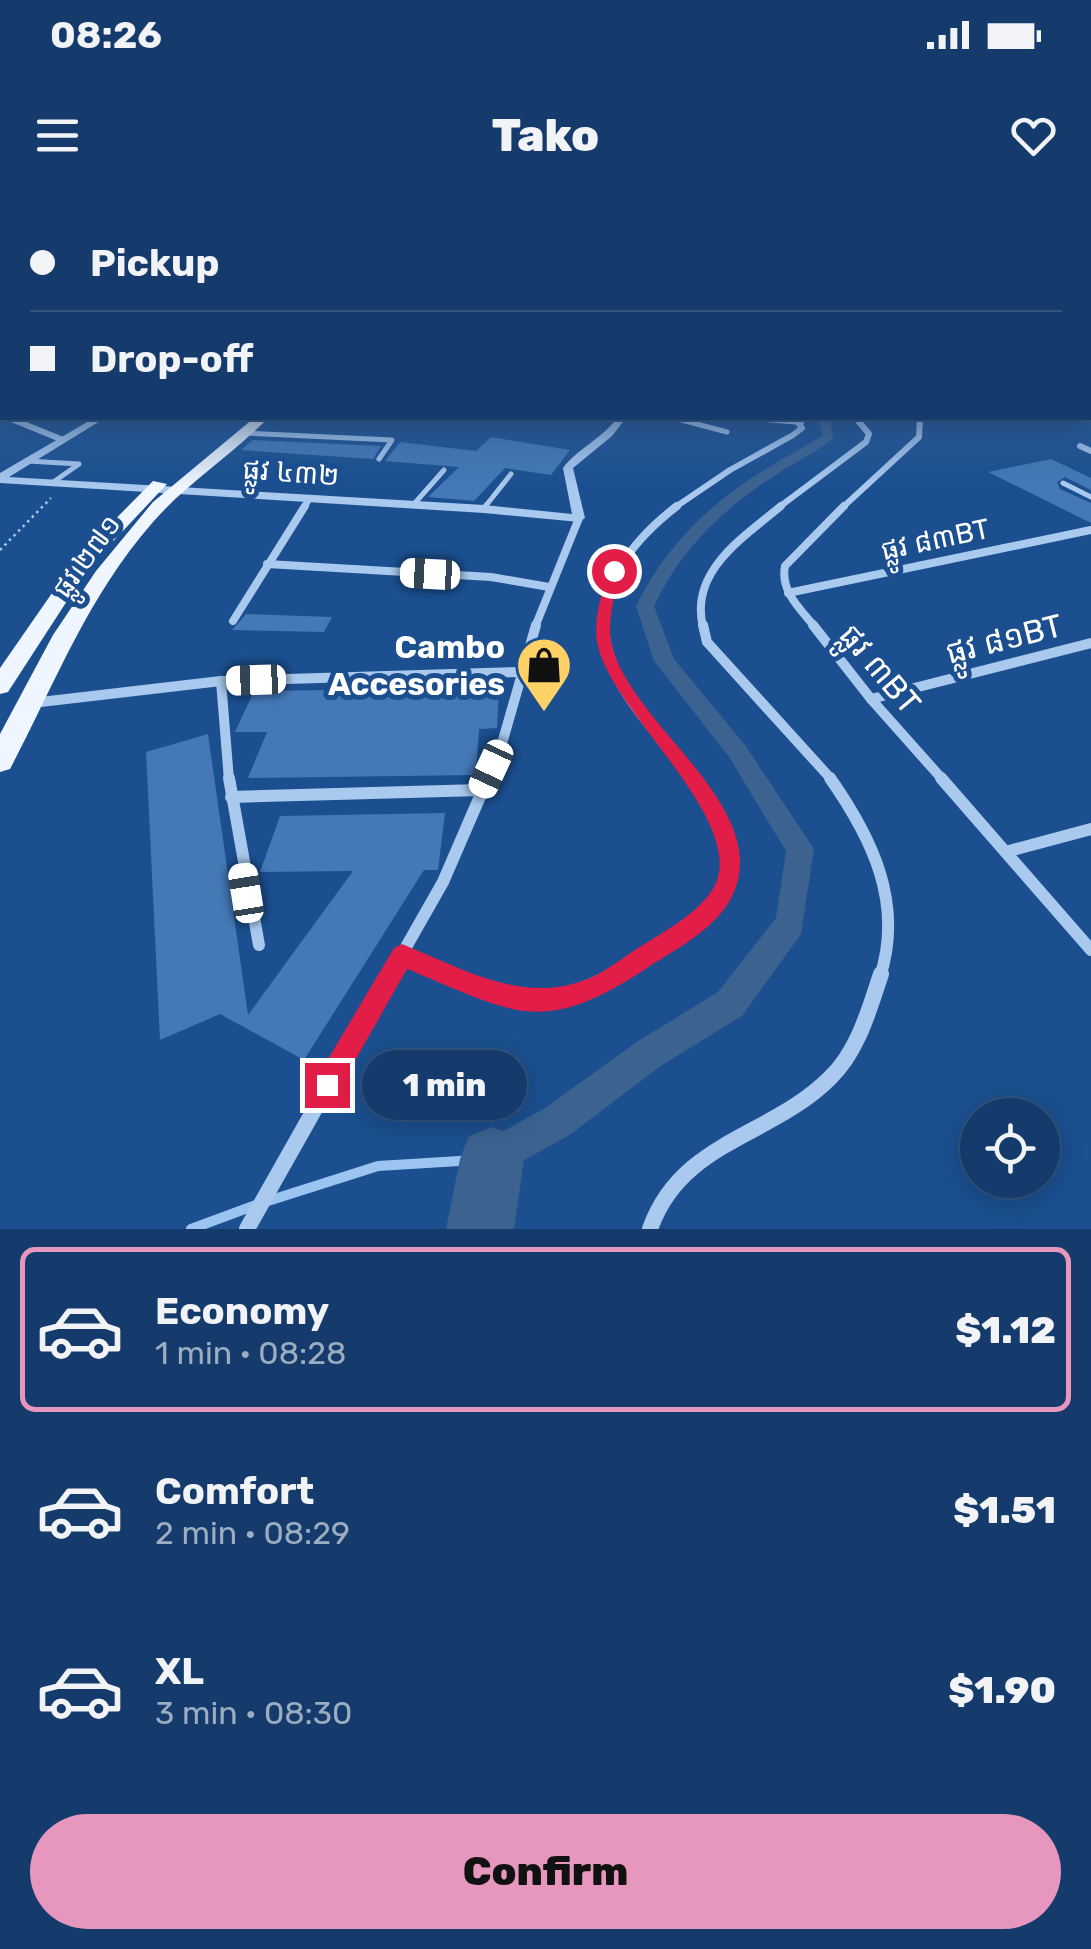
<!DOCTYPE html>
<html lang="en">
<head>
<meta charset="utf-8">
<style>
  :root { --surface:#143b6b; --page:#1d4271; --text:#f1f3f6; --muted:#9dadc1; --line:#33557e; --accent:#e797bd }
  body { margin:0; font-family:Rubik,"Noto Sans Khmer",sans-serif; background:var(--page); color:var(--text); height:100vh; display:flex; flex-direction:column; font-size:38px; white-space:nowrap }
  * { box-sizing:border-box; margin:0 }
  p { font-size:32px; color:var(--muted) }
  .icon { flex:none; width:55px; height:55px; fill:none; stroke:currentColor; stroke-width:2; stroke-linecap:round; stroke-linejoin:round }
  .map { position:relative; height:1029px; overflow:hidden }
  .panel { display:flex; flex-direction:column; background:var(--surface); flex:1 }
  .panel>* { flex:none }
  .top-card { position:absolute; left:0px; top:0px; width:1092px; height:220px; box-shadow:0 5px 25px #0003,0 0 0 2px var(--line); display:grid; align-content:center; height:220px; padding:0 30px; background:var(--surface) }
  .tools { position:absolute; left:960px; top:898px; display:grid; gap:20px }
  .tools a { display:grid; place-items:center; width:100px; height:100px; border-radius:50%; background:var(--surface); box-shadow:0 5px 25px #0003,0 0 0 2px var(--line); font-size:50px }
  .end { position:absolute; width:45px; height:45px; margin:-22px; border:12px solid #e11d48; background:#fff; box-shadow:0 0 0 5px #fff }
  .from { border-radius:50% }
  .bubble { position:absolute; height:70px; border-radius:35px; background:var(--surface); box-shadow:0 5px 25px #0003,0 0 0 2px var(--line); font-size:32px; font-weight:800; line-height:70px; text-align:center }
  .car { position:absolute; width:30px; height:60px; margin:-30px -15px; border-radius:12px; box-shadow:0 0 8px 2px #0007; background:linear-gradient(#fff 24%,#345 0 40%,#fff 0 76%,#345 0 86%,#fff 0) }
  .top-card b { display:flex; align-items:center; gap:35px; height:95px; font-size:38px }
  .top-card b+b { border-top:2px solid var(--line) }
  .top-card i { width:25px; height:25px; background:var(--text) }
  ul { padding:18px 0 0; list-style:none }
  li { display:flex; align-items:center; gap:30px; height:165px; margin:0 20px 15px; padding:0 10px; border:5px solid transparent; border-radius:15px }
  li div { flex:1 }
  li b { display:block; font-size:38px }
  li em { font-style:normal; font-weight:800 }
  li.active { border-color:var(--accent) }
  li>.icon { width:90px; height:90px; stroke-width:1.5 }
  .action { display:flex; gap:20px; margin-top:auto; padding:20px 30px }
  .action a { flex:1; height:115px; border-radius:60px; background:var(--accent); color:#111; font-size:40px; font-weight:800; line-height:115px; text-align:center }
  .status { display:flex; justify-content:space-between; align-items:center; height:70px; padding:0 50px; background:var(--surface); direction:ltr }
  .status svg { height:28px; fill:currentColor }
  header { display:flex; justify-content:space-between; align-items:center; height:130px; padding:0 30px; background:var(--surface); font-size:45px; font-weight:800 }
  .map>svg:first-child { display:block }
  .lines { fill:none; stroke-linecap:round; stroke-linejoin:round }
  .stream { stroke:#9cc4f0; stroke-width:10 }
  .canal { fill:#3c6290; fill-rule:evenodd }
  .river { fill:#3c6290; fill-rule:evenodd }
  .building { fill:#4478b7 }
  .path { stroke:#a9c9ee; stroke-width:2.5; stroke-dasharray:2.5 4; stroke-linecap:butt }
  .service-far1 { stroke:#a9c9ee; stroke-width:5 }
  .service { stroke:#a9c9ee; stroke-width:6 }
  .minor-far4 { stroke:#a9c9ee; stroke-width:6 }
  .minor-far3 { stroke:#a9c9ee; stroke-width:8 }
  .minor-far2 { stroke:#a9c9ee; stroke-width:10 }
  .minor-far1 { stroke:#a9c9ee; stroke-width:12 }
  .minor { stroke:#a9c9ee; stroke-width:16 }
  .tertiary { fill:#a9c9ee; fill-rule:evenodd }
  .primary { fill:#f0f6ff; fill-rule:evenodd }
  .route { fill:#e11d48 }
  .labels { text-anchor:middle; stroke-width:10; stroke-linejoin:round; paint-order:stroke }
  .far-street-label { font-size:28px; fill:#fff; stroke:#1b4f8f }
  .street-label { font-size:32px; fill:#fff; stroke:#1b4f8f }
  .poi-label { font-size:32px; font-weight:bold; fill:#fff; stroke:#1b4f8f; text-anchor:end }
</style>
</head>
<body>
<div class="status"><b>08:26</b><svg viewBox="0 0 49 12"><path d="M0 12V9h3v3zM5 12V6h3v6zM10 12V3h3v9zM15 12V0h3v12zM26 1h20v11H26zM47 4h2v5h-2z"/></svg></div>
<header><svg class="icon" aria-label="menu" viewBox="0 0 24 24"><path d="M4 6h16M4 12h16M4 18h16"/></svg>Tako<svg class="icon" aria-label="heart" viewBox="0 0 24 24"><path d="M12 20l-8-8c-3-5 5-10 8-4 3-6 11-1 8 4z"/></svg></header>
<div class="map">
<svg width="1091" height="1029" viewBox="0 0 1091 1029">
  <rect width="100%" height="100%" fill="#1b4f8f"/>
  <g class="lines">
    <g class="stream">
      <polyline points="268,1001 378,966 492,959"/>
      <polyline points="191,1029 256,1005"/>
    </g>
    <path class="canal" d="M818 218H830L833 239C815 253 793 263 774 276 722 310 681 349 654 406L674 459 745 545 814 649 801 734 742 816 662 865 571 934 492 978 478 973 473 959 478 945 545 908 638 841 718 792 776 718 786 651 729 557 654 461 636 406C666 345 711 302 769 267 787 256 805 247 823 235Z"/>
    <polygon class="river" points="492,927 515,936 524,959 514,1029 446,1029 460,959 469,936"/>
  </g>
  <g class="building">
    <polygon points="491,237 570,250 551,275 505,268 474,301 428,297 459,267 385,261 400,242 476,251"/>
    <polygon points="253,240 381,246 373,259 241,250"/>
    <polygon points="1051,259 1091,278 1091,290 1065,277 1057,282 1060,289 1091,303 1091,323 988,272"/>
    <polygon points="246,414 332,417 324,432 232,430"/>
    <polygon points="499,488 497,528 479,529 476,575 248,578 267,532 235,532 254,491"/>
    <polygon points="208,534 248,815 353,671 260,672 280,616 445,613 438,670 424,670 304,860 220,814 160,840 146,552"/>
  </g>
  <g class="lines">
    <polyline class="path" points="0,350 51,298"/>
    <g class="service-far1">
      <polyline points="674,218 727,232"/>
      <polyline points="244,233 392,240 379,259"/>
      <polyline points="28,261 79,264 52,283"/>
      <polyline points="1063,283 1091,297"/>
      <polyline points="414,304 444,270"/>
      <polyline points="484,308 511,274"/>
    </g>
    <polyline class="service" points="484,309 486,306"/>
    <g class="minor-far4">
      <polyline points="9,218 63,240"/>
      <polyline points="754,218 801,222"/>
      <polyline points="1080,246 1091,251"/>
      <polyline points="304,308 310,298"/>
      <polyline points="674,308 730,270 793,235 802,228 795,218"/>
      <polyline points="778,308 866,242 869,234 856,218"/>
      <polyline points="842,308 919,237 920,218"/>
    </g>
    <g class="minor-far3">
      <polyline points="267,364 491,377 549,387"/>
      <polyline points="788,393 1091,330"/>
      <polyline points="233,421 305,306"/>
      <polyline points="535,427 579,318"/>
      <path d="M604 427C603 376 638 336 677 306"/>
      <path d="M703 427C689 371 744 337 781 306"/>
      <path d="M815 427C800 409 780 391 785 366L844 306"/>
    </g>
    <g class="minor-far2">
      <path d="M604 425C606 488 659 533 695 580"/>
      <polyline points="703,425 707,442 832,580"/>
      <polyline points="813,425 871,499 943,580"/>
      <polyline points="221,481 229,580"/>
      <polyline points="871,499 1091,443"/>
      <polyline points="32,503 221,481 520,472"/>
      <polyline points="487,580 501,547 536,425"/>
    </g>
    <g class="minor-far1">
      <polyline points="229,578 259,745"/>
      <path d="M830 578C872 638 904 703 880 777"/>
      <polyline points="941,578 1091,750"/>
      <polyline points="231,597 481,590"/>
      <polyline points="1009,651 1091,629"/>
      <polyline points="402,756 451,777"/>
      <polyline points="389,777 443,682 488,578"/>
      <path d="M612 777C704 727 775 683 693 578"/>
    </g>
    <g class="minor">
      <path d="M445 774C513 804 550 811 616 774"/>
      <polyline points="247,1029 391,774"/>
      <path d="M650 1029C681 941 771 937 830 878 858 851 869 810 881 774"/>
    </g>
    <path class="tertiary" d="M94 218H105L9 277 484 305 572 314 563 268C578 248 602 239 617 218H626L612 236 573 268 585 318 579 322 484 313 0 283V273Z"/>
    <g class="primary">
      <path d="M254 218H268C232 255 187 283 153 322 86 399 56 482 10 569L0 572V534L53 435 96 371 153 302Z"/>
      <polygon points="153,281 167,284 89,367 8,492 0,494 0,468 75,360"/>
    </g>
  </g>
  <linearGradient id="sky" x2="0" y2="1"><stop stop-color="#0f2b4f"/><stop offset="0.5" stop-color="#39639b"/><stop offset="1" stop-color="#39639b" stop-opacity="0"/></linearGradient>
  <rect width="1091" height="287" fill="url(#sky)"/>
  <path class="route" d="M614 367 620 371C615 394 606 423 612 446 619 473 638 497 654 518 694 569 773 640 725 708 706 734 673 751 647 768 541 838 515 813 407 769L336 894 327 898 318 894 314 885 318 876 394 748 402 744C464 769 524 806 590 778 606 771 621 759 635 750 660 734 689 719 708 696 762 632 613 516 598 446 592 422 602 394 608 371Z"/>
  <defs>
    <g id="shop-pin" transform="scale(2.875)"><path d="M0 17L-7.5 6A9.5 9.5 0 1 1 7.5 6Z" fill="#ffd166" stroke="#1b4f8f"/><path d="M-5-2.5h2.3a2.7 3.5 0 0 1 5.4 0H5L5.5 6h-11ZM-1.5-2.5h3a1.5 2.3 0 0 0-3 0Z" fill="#111"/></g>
  </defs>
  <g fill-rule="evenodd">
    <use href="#shop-pin" x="544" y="465"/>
  </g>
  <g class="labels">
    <g class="far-street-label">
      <text transform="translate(291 272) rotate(4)" y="10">ផ្លូវ ៤៣២</text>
      <text transform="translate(935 339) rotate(-12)" y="10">ផ្លូវ ៨៣BT</text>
      <text transform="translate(86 356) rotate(-54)" y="10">ផ្លូវ ២៧១</text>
    </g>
    <g class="street-label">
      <text transform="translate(1004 439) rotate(-14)" y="11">ផ្លូវ ៨១BT</text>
      <text transform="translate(880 469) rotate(50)" y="11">ផ្លូវ ៣BT</text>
    </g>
    <g class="poi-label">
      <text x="505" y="458">Cambo<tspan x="505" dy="37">Accesories</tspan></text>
    </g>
  </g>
</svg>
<div class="tools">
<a><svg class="icon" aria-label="locate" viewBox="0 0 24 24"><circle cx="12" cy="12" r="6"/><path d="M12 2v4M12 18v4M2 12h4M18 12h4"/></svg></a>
</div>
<i class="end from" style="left:614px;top:371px"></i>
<i class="end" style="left:327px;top:885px"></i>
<div class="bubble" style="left:362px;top:850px;width:165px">1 min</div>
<i class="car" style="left:430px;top:374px;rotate:273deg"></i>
<i class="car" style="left:256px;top:480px;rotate:268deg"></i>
<i class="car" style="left:491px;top:569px;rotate:205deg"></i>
<i class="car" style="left:246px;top:693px;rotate:351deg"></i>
<div class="top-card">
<b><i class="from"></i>Pickup</b>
<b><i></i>Drop-off</b>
</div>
</div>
<section class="panel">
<ul>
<li class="active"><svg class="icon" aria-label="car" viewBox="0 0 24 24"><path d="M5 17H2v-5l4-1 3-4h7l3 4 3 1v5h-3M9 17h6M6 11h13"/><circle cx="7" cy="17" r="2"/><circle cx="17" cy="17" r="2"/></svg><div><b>Economy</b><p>1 min · 08:28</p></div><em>$1.12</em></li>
<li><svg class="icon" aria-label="car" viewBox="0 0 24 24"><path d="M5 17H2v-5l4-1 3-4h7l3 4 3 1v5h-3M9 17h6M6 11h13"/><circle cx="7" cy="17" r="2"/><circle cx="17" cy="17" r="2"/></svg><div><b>Comfort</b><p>2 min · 08:29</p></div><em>$1.51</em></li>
<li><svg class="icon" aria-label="car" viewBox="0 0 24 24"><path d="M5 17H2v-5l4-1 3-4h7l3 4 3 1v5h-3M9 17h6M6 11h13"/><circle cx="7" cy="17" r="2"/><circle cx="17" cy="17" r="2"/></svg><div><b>XL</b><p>3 min · 08:30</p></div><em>$1.90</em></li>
</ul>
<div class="action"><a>Confirm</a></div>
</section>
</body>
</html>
